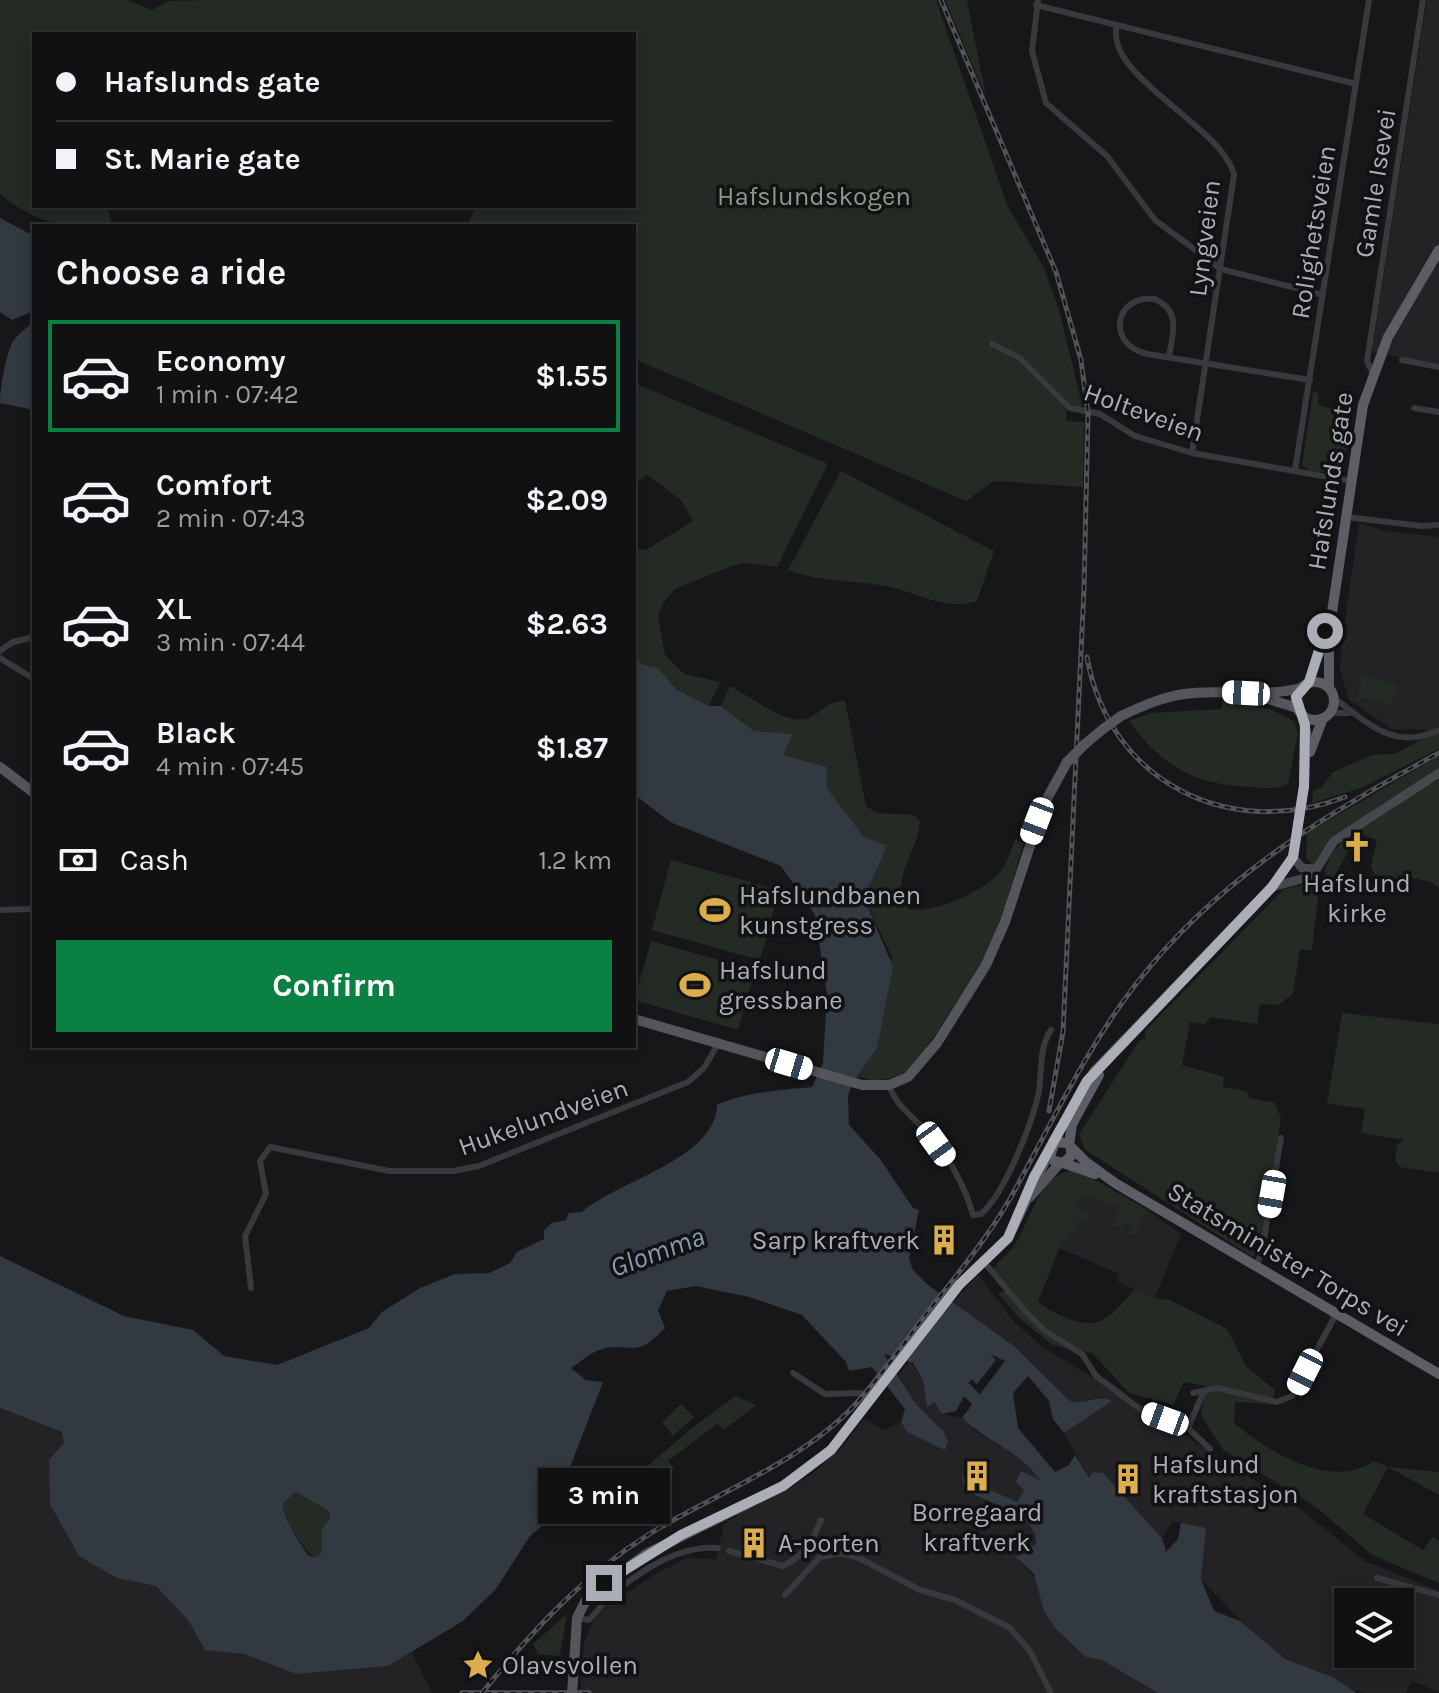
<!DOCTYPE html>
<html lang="en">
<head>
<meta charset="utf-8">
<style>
  :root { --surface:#111113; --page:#1a1a1c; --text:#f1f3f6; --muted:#9c9da0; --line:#303133; --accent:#0b8043 }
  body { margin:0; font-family:Karla,sans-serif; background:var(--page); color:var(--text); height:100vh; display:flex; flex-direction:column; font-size:30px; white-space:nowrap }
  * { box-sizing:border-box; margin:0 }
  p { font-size:26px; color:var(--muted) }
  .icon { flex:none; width:44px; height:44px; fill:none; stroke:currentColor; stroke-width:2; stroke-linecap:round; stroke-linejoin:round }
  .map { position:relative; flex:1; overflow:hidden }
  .side { position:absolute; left:32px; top:224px; width:604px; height:824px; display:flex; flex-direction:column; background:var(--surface); border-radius:0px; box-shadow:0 4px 12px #0003,0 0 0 2px var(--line) }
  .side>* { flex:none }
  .banner { position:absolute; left:32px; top:32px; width:604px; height:176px; border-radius:0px; box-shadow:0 4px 12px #0003,0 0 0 2px var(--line); display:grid; align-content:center; height:176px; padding:0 24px; background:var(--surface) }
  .fabs { position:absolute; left:1334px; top:1588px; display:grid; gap:16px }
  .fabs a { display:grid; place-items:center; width:80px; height:80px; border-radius:0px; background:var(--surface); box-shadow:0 4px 12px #0003,0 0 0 2px var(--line); font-size:40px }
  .end { position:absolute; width:36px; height:36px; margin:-18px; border:10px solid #abaeb7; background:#111; box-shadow:0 0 0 4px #111 }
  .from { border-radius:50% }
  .bubble { position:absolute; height:56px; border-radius:0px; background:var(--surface); box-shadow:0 4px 12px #0003,0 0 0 2px var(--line); font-size:26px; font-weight:700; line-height:56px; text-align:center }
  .car { position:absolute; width:24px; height:48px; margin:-24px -12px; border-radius:10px; box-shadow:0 0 6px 2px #0007; background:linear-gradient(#fff 24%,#345 0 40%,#fff 0 76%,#345 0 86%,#fff 0) }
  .banner b { display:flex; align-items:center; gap:28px; height:76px; font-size:30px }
  .banner b+b { border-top:2px solid var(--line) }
  .banner i { width:20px; height:20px; background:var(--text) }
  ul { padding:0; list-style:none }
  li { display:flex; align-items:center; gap:24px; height:112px; margin:0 16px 12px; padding:0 8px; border:4px solid transparent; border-radius:0px }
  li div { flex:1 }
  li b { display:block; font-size:30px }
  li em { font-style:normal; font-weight:700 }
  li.selected { border-color:var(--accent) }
  li>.icon { width:72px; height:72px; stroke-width:1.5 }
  h2 { padding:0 24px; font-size:36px; line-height:96px }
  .pay { display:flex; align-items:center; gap:20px; height:88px; padding:0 24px; font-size:30px }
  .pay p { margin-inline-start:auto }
  .cta { display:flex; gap:16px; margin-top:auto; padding:16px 24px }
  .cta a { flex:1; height:92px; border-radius:0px; background:var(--accent); color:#fff; font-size:32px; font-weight:700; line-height:92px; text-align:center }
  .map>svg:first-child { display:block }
  .built { fill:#232325; fill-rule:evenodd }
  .green { fill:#242a24 }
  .water { fill:#323940; fill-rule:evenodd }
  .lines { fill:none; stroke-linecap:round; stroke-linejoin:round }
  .river { stroke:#323940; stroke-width:12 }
  .minor { stroke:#38393d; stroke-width:6 }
  .secondary { stroke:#47484d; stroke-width:9 }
  .primary { stroke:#55565c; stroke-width:10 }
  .trunk { stroke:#5d5e65; stroke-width:10 }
  .rail-casing { stroke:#525358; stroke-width:5 }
  .rail { stroke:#121214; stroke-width:2; stroke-dasharray:6; stroke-linecap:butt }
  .primary-bridge { stroke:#55565c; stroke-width:10 }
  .trunk-bridge { stroke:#5d5e65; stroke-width:10 }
  .route { stroke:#abaeb7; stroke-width:10 }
  .labels { text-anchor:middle; stroke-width:7; stroke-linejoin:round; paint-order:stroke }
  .street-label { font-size:26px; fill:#abaeb7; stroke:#121214 }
  .park-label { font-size:26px; fill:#849f86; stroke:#121214 }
  .poi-label { font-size:26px; fill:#abaeb7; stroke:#121214; text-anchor:start }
  .water-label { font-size:28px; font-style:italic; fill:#869bae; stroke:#121214 }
</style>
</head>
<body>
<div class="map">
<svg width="1439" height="1693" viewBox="0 0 1439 1693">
  <rect width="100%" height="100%" fill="#171719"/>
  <g class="built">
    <polygon points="1427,0 1439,0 1439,367 1372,351"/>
    <polygon points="1359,523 1385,531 1439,537 1439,727 1426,733 1425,729 1394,730 1349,700 1340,670 1341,648"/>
    <polygon points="1071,1170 1081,1172 1146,1209 1181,1234 1155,1298 1118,1282 1119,1274 1023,1232 1042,1193 1053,1179"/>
    <path d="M978 1275 1015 1323 1044 1348 1102 1383 1140 1412 1165 1423 1300 1509 1365 1561 1439 1591V1692L1412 1681 1405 1693H1366L1351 1689 1333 1677 1285 1659 1261 1642 1201 1579 1181 1523 1172 1522 1162 1538 1103 1473 1093 1472 1089 1478 1064 1433 1112 1401 1099 1397 1079 1403 1070 1401 1014 1346 953 1303ZM1348 1602H1400V1654H1348Z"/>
    <polygon points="910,1361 923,1380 927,1406 933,1401 942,1414 962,1418 978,1433 1020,1456 1040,1478 1038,1481 1021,1472 1024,1490 1017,1502 962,1478 973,1495 1023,1518 1034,1532 1037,1544 1024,1551 1019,1560 1037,1580 1044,1611 1086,1657 1102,1659 1158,1693 580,1693 584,1643 595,1617 608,1605 657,1573 687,1558 716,1559 724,1524 737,1516 736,1512 791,1488 813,1473 840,1449 864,1419 885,1430 901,1422 908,1432 938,1425 916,1404 898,1375"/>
    <polygon points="0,1408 62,1432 117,1578 156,1586 188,1620 205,1650 244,1654 296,1674 388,1666 412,1652 432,1693 0,1693"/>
  </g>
  <g class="green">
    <path d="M0 0H128L152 10 168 1 202 0H936L1007 205 1043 266 1059 309 1083 409 1067 403 1066 421 1084 422 1083 487 994 481 966 501 634 359V226H467L476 206H634V34H34V206H107L112 226C64 226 39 226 0 194Z"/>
    <polygon points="945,0 967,0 986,97"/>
    <polygon points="634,383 828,464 777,567 746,563 732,566 675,589 663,603 658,615 665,655 684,674 720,682 709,706 676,689 658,668 641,664 634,654 634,549 646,550 693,521 681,500 647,475 634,485"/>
    <polygon points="1313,392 1319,393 1318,405 1345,412 1348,405 1352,406 1343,473 1310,471 1302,465"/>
    <path d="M841 471 994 551 977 601C946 610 927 597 898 589 862 579 824 584 788 570Z"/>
    <polygon points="1362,676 1397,684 1392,705 1358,698"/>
    <path d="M730 686C751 696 789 729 811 717 824 710 829 700 845 701L866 806 877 813 914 815 920 821C919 852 889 877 907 908 931 916 982 892 999 873 1007 865 1011 850 1015 839L1024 843 999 926 983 961 914 1067C896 1078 877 1085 857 1076L877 1048 892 957 864 898V837L827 788V767L783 755 792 734 754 731 721 706Z"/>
    <path d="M1222 700 1270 709 1294 721 1298 733 1288 784C1276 790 1264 788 1251 787 1196 785 1162 767 1129 721L1151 713 1222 709Z"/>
    <polygon points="1439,730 1439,749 1361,788 1312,803 1313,791 1322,787 1333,772 1372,755 1395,754"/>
    <polygon points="1439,756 1439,773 1349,829 1316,869 1306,858 1307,833"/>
    <path d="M1439 779V888L1431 882 1399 875 1397 879 1375 875 1371 867 1377 840 1358 833C1347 848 1344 863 1331 880L1326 879C1317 839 1410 796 1439 779Z"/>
    <polygon points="671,860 779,890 760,960 652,930"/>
    <polygon points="1313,883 1319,888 1312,951 1300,949 1293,994 1278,1005 1260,1004 1257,1024 1211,1017 1205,1024 1190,1022 1182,1065 1224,1077 1223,1087 1247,1091 1249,1098 1275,1103 1281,1118 1260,1250 1252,1257 1084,1149 1079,1134 1139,1041 1145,1038 1145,1031 1284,889"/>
    <polygon points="651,941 755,970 738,1030 634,1000"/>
    <polygon points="1342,1013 1439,1024 1439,1173 1400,1167 1395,1160 1397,1145 1404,1140 1361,1133 1365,1109 1327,1103"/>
    <path d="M1071 1170 1081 1172 1146 1209 1135 1236 1125 1233 1132 1230 1131 1223H1125L1122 1229 1114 1226 1120 1208 1082 1194 1077 1209 1090 1214 1086 1224 1078 1221 1073 1233 1059 1249 1038 1302C1052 1313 1086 1330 1103 1320 1115 1313 1126 1298 1136 1289L1155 1298 1170 1300 1227 1329 1246 1366 1275 1390 1271 1404 1235 1402 1234 1423C1269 1452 1330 1491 1374 1461L1388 1467 1439 1472V1495L1388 1467 1363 1514 1423 1550 1433 1536 1439 1541V1583L1372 1555 1316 1507 1223 1450 1201 1415 1206 1386 1184 1382 1173 1405 1129 1393 1092 1353 1052 1345 1018 1317 998 1293 1008 1291 993 1270C998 1260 1008 1255 1014 1246 1030 1221 1039 1177 1071 1170Z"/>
    <polygon points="736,1396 756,1405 724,1430 717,1424 668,1461 674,1468 658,1480 636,1476 693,1427"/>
    <polygon points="681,1404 694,1417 673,1436 662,1422"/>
    <path d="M296 1492 329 1511 330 1518 321 1531 322 1552 316 1557C305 1555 281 1514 283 1503Z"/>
    <polygon points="567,1614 560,1656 538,1654 533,1644"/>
  </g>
  <g class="water">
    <polygon points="0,218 34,236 34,315 31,312 12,320 0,312"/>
    <path d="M34 322V410L0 403C0 388 6 352 14 340 19 333 28 327 34 322Z"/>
    <path d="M634 654 641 664 658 668 676 689 709 706H721L754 731 793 734 783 755 827 767V788L864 837 887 846 864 898 893 967 877 1048 852 1084 848 1096 849 1125 880 1159 913 1208 919 1210 909 1259 913 1270 927 1284 1014 1346 1070 1401C1085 1406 1097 1393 1112 1401L1064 1433 1053 1419 1049 1401 1028 1376 1013 1393 1018 1428 1055 1472 1069 1465 1075 1455 1089 1478 1093 1472 1103 1473 1162 1538 1166 1552 1178 1539 1181 1523 1206 1528 1201 1579 1214 1611 1240 1621 1285 1659 1333 1677 1357 1693H1158L1102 1660 1086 1657 1055 1628 1044 1611 1034 1574 1016 1557 1036 1544C1038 1514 988 1504 967 1491L961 1477 1017 1502 1024 1490 1016 1482 1021 1471 1040 1480C1020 1451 987 1442 962 1418L1005 1361 990 1354 996 1360 977 1384 972 1379 968 1383 974 1388 963 1398 956 1411 942 1414 934 1402 927 1407 923 1380 913 1363 884 1354 916 1404 944 1432 948 1442 945 1450 907 1432 901 1422 905 1409 872 1367 849 1371 846 1362 802 1315 749 1297 696 1286 667 1291 658 1310 665 1328C633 1362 631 1340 599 1350 590 1353 579 1363 571 1368L586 1380 603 1382 550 1519 530 1536 496 1589 463 1621 388 1666 296 1674 244 1654 205 1650 188 1620 156 1586 117 1578 79 1556 50 1504 49 1460 64 1443 62 1432 0 1408V1256L124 1316 193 1330 224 1356 277 1365 369 1328 382 1312 420 1288 455 1274 489 1273 510 1263 517 1252 544 1239V1230L552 1223 566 1220 569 1213 582 1212C617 1181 716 1159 717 1105 738 1093 789 1089 812 1087L823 1063 827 994 815 915 781 866 670 822 634 794ZM296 1492 329 1511 330 1518 321 1531 322 1552 316 1557 309 1556C301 1546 281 1514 283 1503Z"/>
  </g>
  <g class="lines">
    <polyline class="river" points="959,1382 988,1412"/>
    <g class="minor">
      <polyline points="1038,0 1032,51 1046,103 1107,156 1155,220 1221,269 1323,295"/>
      <polyline points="1036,5 1356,84"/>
      <path d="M1117 25C1103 76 1223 126 1234 175L1192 453"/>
      <polyline points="992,344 1020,358 1070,408 1100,414 1135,436 1192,453 1351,481"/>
      <path d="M1169 356C1173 333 1181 311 1155 299 1115 294 1105 344 1147 354L1310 380"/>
      <polyline points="1402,360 1439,367"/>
      <polyline points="1372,372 1367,361 1423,0"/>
      <polyline points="1414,408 1439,412"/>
      <polyline points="1295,470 1369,0"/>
      <polyline points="1346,517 1422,526 1439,525"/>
      <polyline points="0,651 13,642 34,637"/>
      <polyline points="0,658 34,679"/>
      <path d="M1334 698C1369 724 1394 751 1439 730"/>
      <polyline points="1329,713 1349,713"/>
      <polyline points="0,910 34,909"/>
      <path d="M889 1085C896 1106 913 1117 928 1133 949 1157 964 1184 973 1215L981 1214C1005 1194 1033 1121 1039 1091 1042 1071 1039 1047 1051 1030"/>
      <polyline points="984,1262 1025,1311 1045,1331 1082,1354 1096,1376 1140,1409 1188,1428 1210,1449"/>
      <polyline points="1256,1267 1262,1251 1281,1138"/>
      <polyline points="251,1288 245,1236 266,1194 260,1161 270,1147 389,1171 453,1171 479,1166 688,1082 704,1068 719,1042"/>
      <polyline points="793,1373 825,1394 860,1393 872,1401"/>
      <polyline points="1193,1393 1218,1388 1277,1402 1292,1396 1336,1314"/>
      <polyline points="1188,1428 1204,1391"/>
      <path d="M729 1551 783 1566C805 1555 812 1542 821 1520"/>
      <polyline points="1377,1578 1439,1595"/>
      <polyline points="785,1595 820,1557 841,1553 859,1558 920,1590 955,1600 1010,1628 1030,1651 1051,1693"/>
      <path d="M577 1618 589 1620C617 1585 671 1544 718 1548"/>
      <polyline points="462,1693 589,1693"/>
    </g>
    <g class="secondary">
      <polyline points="1293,857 1302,868 1316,869"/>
      <polyline points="1272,887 1312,876 1334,841 1439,773"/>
    </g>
    <g class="primary">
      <polyline points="1256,695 1297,708"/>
      <path d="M1121 716C1144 705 1167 695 1193 693 1229 690 1266 697 1301 688"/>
      <polyline points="1085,744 1103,729"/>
      <polyline points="0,767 34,793"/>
      <polyline points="634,1019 862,1085 889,1085 908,1077 937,1043 986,965 1005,922 1043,806 1067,762"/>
      <polyline points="1030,1197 1060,1163"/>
      <polyline points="573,1680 577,1618 587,1598 646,1554 783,1486 831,1450 959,1285 1008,1238 1049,1153"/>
    </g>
    <g class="trunk">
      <polyline points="1309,682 1324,638"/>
      <circle cx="1315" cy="701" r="19"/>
      <polyline points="1329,688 1329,632 1363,405 1388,337 1439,250"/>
      <polyline points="1302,714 1306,732 1304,786"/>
      <polyline points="1310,752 1323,718"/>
      <polyline points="1053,1142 1094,1072 1272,887 1293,857"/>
      <polyline points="1069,1145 1072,1124 1099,1075"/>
      <polyline points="1071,1149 1071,1156 1063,1163 1054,1161 1050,1156 1055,1142 1067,1143 1086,1162 1115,1183 1439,1374"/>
      <polyline points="1063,1163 1095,1174"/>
    </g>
    <g class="rail-casing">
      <g id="rail">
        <polyline points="941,0 1056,272 1081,360 1088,413 1084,589 1063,1032 1049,1111"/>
        <path d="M1087 657C1109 783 1230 841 1345 797"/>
        <polyline points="462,1693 589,1693"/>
        <path d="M482 1693C532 1631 582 1576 651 1533 718 1492 798 1464 854 1406 880 1377 903 1345 926 1314 956 1276 987 1239 1011 1197 1051 1125 1085 1050 1136 984 1216 880 1325 814 1439 753"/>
      </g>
    </g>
    <use href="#rail" class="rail"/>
    <g class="primary-bridge">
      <polyline points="1103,729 1121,716"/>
      <polyline points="1067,762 1085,744"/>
      <polyline points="572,1693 573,1680"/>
    </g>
    <polyline class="trunk-bridge" points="1293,857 1304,786"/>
  </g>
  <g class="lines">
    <polyline class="route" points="604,1583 681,1535 783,1486 831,1450 959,1285 1008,1238 1034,1177 1087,1081 1272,887 1293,857 1304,786 1305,725 1296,697 1309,682 1325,631"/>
  </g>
  <defs>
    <g id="church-bare" transform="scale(2.4)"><path d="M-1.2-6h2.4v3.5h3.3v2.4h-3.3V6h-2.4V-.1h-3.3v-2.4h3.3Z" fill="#dcad4c" stroke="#121214" stroke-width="2.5" paint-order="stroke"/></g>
    <g id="stadium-bare" transform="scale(2.4)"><path d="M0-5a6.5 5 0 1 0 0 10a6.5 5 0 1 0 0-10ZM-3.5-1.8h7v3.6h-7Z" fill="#dcad4c" stroke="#121214" stroke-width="2.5" paint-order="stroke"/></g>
    <g id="building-bare" transform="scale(2.4)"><path d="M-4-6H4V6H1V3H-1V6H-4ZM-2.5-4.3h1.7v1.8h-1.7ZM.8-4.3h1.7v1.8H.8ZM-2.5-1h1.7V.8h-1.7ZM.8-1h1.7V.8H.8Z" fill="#dcad4c" stroke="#121214" stroke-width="2.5" paint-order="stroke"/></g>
    <g id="sight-bare" transform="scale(2.4)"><path d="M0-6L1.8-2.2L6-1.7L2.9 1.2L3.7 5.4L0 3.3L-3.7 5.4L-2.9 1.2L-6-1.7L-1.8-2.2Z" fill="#dcad4c" stroke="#121214" stroke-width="2.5" paint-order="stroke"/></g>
  </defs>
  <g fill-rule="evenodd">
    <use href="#church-bare" x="1357" y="847"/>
    <use href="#stadium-bare" x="715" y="910"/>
    <use href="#stadium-bare" x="695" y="985"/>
    <use href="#building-bare" x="944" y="1240"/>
    <use href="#building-bare" x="977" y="1476"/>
    <use href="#building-bare" x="1128" y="1479"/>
    <use href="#building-bare" x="754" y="1543"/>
    <use href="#sight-bare" x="478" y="1665"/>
  </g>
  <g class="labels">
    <g class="street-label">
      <text transform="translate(1375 183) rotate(-81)" y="9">Gamle Isevei</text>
      <text transform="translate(1313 232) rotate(-81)" y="9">Rolighetsveien</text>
      <text transform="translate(1204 238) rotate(-83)" y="9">Lyngveien</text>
      <text transform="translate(1144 412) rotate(20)" y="9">Holteveien</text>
      <text transform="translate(1330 481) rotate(-81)" y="9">Hafslunds gate</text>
      <text transform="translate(543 1117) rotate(-20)" y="9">Hukelundveien</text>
      <text transform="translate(1288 1259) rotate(31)" y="9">Statsminister Torps vei</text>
    </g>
    <g class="park-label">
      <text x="814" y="205">Hafslundskogen</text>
    </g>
    <g class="poi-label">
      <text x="1357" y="892" text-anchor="middle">Hafslund<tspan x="1357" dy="30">kirke</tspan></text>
      <text x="739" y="904">Hafslundbanen<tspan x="739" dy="30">kunstgress</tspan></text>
      <text x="719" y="979">Hafslund<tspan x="719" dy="30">gressbane</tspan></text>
      <text x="920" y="1249" text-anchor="end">Sarp kraftverk</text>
      <text x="1152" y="1473">Hafslund<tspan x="1152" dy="30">kraftstasjon</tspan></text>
      <text x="977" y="1521" text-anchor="middle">Borregaard<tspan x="977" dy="30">kraftverk</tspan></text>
      <text x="778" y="1552">A-porten</text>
      <text x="502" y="1674">Olavsvollen</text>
    </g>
    <g class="water-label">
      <text transform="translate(657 1251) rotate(-20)" y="10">Glomma</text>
    </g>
  </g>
</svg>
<div class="fabs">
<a><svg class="icon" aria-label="layers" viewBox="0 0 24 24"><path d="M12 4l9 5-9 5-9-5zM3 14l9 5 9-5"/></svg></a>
</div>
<i class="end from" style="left:1325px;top:631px"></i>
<i class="end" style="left:604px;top:1583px"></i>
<div class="bubble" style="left:538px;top:1468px;width:132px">3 min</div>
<i class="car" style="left:1246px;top:693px;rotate:273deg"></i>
<i class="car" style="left:1037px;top:821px;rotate:201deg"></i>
<i class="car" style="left:789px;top:1064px;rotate:107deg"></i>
<i class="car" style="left:936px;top:1144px;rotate:144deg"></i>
<i class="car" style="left:1272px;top:1194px;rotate:190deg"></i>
<i class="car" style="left:1305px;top:1372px;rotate:207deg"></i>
<i class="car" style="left:1165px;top:1419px;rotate:290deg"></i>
<div class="banner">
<b><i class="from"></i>Hafslunds gate</b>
<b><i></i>St. Marie gate</b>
</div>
<section class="side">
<h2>Choose a ride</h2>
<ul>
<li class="selected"><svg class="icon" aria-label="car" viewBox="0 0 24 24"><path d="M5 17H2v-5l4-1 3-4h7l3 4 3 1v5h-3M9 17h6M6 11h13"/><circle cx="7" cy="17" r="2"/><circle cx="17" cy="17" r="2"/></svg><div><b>Economy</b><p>1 min · 07:42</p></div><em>$1.55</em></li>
<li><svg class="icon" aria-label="car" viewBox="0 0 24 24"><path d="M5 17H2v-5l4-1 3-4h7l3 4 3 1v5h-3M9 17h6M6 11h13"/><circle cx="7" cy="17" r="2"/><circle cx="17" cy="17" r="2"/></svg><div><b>Comfort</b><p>2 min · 07:43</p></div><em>$2.09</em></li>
<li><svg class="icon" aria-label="car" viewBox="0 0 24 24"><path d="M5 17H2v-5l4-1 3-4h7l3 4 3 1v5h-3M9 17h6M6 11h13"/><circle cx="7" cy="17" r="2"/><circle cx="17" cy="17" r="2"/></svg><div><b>XL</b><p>3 min · 07:44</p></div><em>$2.63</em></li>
<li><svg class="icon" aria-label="car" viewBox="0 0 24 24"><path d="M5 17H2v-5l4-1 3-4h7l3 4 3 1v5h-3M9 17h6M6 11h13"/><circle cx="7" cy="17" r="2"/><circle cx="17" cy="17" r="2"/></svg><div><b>Black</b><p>4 min · 07:45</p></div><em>$1.87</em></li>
</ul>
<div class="pay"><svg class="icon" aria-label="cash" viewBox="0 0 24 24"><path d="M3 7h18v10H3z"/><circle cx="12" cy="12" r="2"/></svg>Cash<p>1.2 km</p></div>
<div class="cta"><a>Confirm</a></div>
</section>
</div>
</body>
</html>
